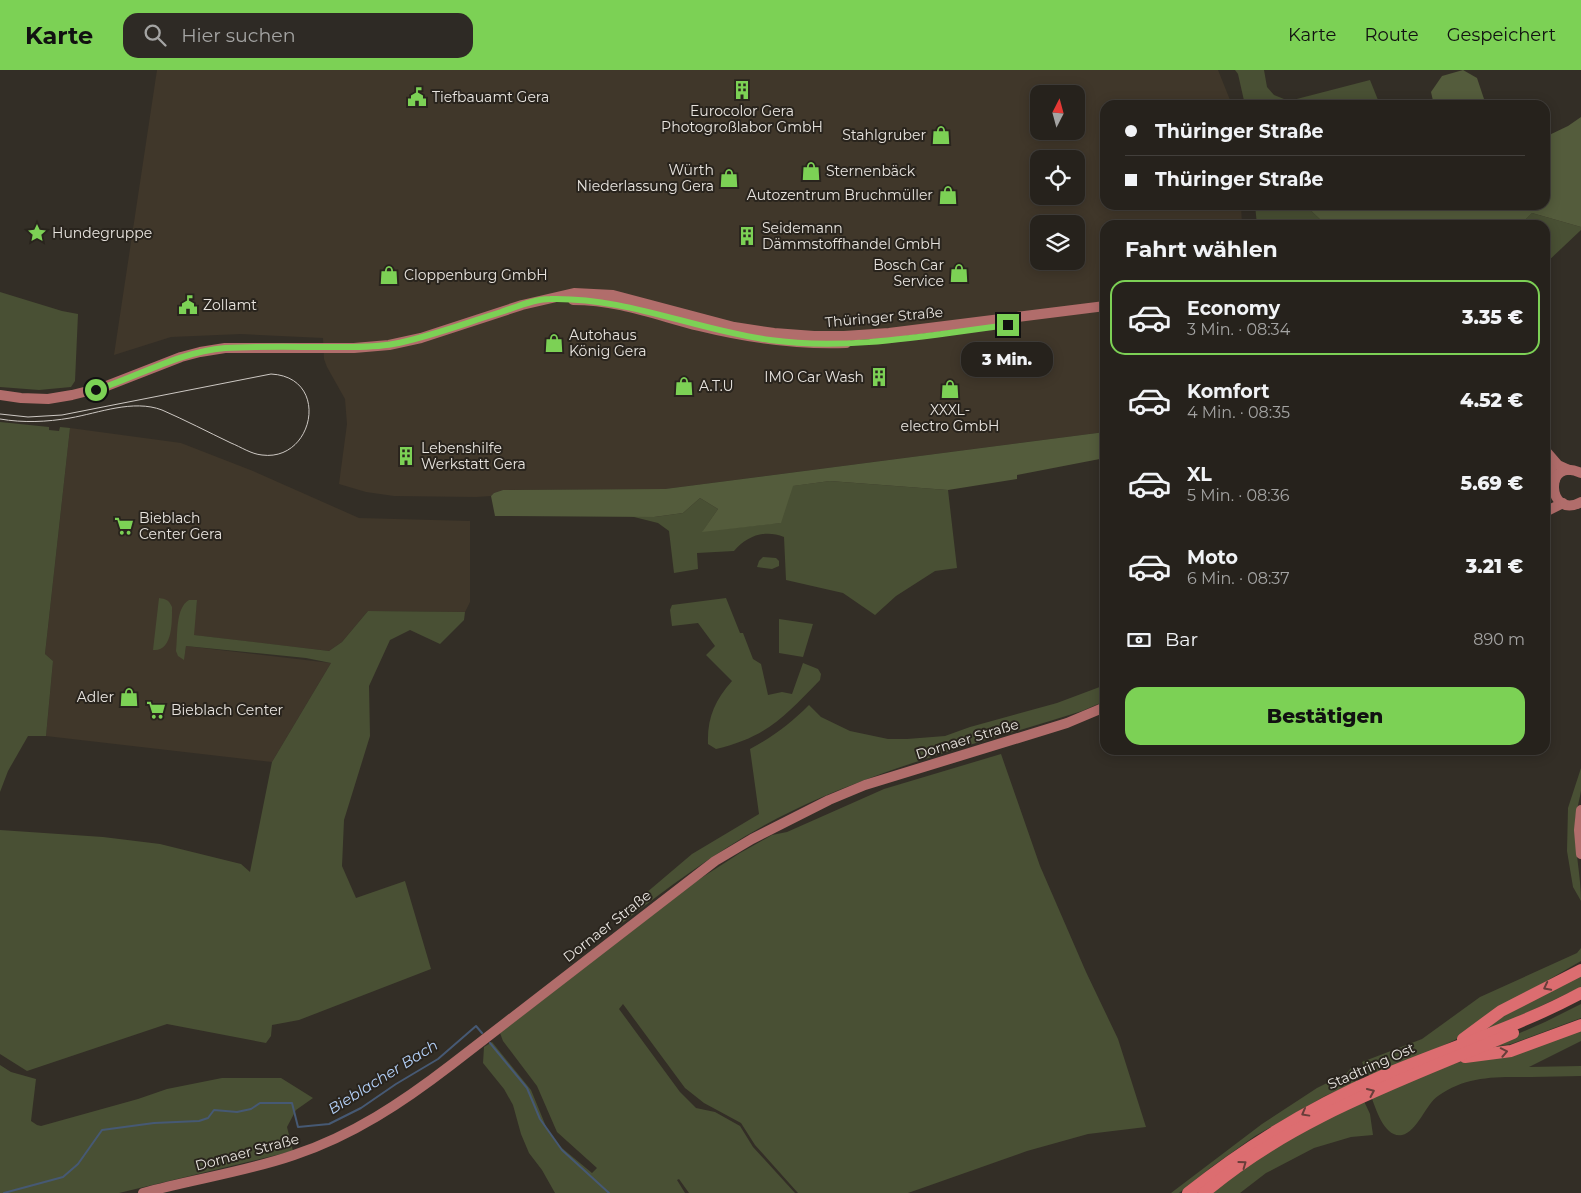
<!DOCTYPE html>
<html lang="de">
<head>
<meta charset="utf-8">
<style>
  :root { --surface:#26221c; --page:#2e2a25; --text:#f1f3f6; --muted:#a4a4a3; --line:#423f3b; --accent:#7cd155 }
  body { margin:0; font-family:Montserrat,sans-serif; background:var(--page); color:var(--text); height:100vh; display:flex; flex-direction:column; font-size:19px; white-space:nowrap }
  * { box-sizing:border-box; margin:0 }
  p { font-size:16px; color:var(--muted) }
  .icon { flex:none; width:28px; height:28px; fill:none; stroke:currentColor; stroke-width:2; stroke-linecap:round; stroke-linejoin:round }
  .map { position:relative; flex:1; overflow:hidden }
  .panel { position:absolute; left:1100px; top:150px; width:450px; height:535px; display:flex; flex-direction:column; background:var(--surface); border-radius:15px; box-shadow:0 2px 12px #0003,0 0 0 1px var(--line) }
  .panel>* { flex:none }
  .guide { position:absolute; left:1100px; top:30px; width:450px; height:110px; border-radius:15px; box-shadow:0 2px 12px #0003,0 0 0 1px var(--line); display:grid; align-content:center; height:110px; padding:0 25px; background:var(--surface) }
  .needle { width:32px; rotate:6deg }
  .buttons { position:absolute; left:1030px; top:15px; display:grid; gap:10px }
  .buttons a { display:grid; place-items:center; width:55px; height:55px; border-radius:10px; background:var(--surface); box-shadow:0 2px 12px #0003,0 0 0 1px var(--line); font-size:25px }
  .end { position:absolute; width:22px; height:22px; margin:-11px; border:6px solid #7cd155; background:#111; box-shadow:0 0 0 2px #111 }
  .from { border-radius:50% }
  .bubble { position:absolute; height:35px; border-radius:15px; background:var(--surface); box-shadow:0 2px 12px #0003,0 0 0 1px var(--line); font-size:16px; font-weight:800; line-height:35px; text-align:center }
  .guide b { display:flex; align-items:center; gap:18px; height:48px; font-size:19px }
  .guide b+b { border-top:1px solid var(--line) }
  .guide i { width:12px; height:12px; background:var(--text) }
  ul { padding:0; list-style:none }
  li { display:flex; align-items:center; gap:15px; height:75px; margin:0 10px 8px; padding:0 15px; border:2px solid transparent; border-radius:15px }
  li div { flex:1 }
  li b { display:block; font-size:19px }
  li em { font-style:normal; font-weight:800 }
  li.current { border-color:var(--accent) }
  li>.icon { width:45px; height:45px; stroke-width:1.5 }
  h2 { padding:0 25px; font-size:22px; line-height:60px }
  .pay { display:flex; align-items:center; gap:12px; height:55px; padding:0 25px; font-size:19px }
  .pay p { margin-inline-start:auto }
  .action { display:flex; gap:10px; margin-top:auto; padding:10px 25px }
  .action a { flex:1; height:58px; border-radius:15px; background:var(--accent); color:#111; font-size:20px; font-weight:800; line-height:58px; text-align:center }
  header { display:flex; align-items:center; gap:30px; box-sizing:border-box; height:70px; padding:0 25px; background:var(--accent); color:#111 }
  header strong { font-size:24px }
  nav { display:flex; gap:28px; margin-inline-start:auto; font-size:18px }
  .search { width:350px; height:45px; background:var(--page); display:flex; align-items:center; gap:12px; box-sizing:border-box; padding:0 18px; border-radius:15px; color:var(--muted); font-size:19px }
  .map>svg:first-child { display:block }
  .built { fill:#40372a; fill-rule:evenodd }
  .green { fill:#495034 }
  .forest { fill:#545c3c }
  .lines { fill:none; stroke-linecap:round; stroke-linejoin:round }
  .stream { stroke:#465974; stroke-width:2 }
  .major { stroke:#b16d6b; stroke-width:10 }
  .highway { stroke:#dc6d70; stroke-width:12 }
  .tram { stroke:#cdc8c3; stroke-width:1 }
  .oneway { stroke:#683e3a }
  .route { stroke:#7cd155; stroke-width:6 }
  .labels { text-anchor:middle; stroke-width:4; stroke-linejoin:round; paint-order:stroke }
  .poi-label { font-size:14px; fill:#e8e4df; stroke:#29241d; text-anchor:start }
  .street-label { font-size:14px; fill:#e8e4df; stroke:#29241d }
  .water-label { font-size:15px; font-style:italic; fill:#b4d1f9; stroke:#29241d }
</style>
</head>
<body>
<header>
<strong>Karte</strong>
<div class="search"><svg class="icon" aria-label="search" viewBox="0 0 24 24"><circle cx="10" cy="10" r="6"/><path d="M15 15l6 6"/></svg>Hier suchen</div>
<nav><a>Karte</a><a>Route</a><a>Gespeichert</a></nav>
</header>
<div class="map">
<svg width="1581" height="1123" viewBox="0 0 1581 1123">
  <rect width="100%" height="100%" fill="#332e26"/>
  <g class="built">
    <path d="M157 0H1218L1232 35H1105V135H1241L1242 155H1105V362L665 419 503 420 494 423 491 426 476 427 394 426 366 422 339 414 347 354 345 329 327 297 324 289 323 268 241 264 171 267 114 285ZM1039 24H1076V61H1039ZM1039 89H1076V126H1039ZM1039 154H1076V191H1039Z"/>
    <polygon points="70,358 181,373 253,401 359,448 470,451 470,532 465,542 368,541 342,572 329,581 193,565 197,530 189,530 184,589 186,576 331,593 272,692 46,666 53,591 45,584"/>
  </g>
  <g class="green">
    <polygon points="1235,0 1264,0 1267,17 1274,25 1289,31 1370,10 1380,35 1245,35 1238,4"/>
    <polygon points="1255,135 1305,135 1326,155 1257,155"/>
    <polygon points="1532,143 1581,157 1581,160 1545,194 1545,155 1520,155"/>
    <polygon points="0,222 62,241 78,244 75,311 71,317 39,320 0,317"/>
    <polygon points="0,352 49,357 49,360 59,361 60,357 70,358 45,584 53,591 46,666 28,666 8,701 0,722"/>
    <path d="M830 411 948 420 957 498 935 501 896 526 875 545 843 523 786 510 784 467C765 459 747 466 734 481L697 483 698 499 674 503 669 461 658 453 630 446 654 447 683 443 700 428 718 439 703 461 780 453 792 416Z"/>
    <polygon points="763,487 776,488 779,491 779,496 772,499 757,497 759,491"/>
    <path d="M159 528C166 529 169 530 172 537 172 551 173 582 153 580Z"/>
    <path d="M726 528 740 563H743L753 589 761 594 768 625 782 622 792 624 803 593 818 599 821 604 820 610C785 646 767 667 716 679L708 674C707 648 715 630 732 611L706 585 715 576 698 553 672 556 670 540 672 535Z"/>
    <path d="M189 530H197L194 565 329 581 342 572 368 541 465 542 464 550 440 574 410 560 390 570 369 616 370 666 344 750 342 796 356 828 405 811 431 899 299 950 272 955 271 966 266 973 167 954 27 1001 0 984V760L103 767 160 774 241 794 250 802 272 692 331 593 306 588 186 576 184 590 178 586 176 581C178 566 175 538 189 530Z"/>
    <polygon points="779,549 813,554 803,587 779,583"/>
    <path d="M1105 615V631L1082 641C985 672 884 696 792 741 730 771 675 812 621 854L620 847 626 840 692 784 759 744 750 679C773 667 791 653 809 635L821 647 850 661 888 669H907L945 666 970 657 1057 633Z"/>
    <polygon points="1001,684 1040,796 1086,902 1118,969 1146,1057 1088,1064 1027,1081 908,1123 798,1123 755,1075 741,1053 704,1033 685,1018 623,934 619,939 680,1022 696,1038 715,1042 740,1056 753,1077 795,1123 689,1123 679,1109 677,1110 685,1123 555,1123 542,1100 529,1083 521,1064 513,1035 504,1019 483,993 484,977 492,972 531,1020 547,1059 557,1074 592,1103 597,1098 557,1062 537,1016 503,971 500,963 695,812 740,783 772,765 787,762 884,719"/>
    <path d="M1581 698C1581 705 1581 714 1581 721 1579 733 1575 744 1575 756 1575 782 1581 806 1581 831L1573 817 1567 781 1568 738Z"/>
    <polygon points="1581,878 1581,891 1486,946 1455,970 1431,981 1370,1007 1362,992 1422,969 1480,927 1577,883"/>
    <polygon points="1581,903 1581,917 1509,951 1475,965 1495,947"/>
    <polygon points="1581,934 1581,948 1511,974 1483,979 1545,952"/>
    <path d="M1581 958V971L1529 997 1581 996V1006C1564 1006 1548 1007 1531 1007 1498 1007 1467 1005 1438 1026 1426 1034 1417 1062 1402 1065 1384 1068 1376 1039 1371 1026L1446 996Z"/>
    <polygon points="0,995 11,1002 36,1009 31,1051 37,1055 41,1056 138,1029 167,1019 222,1008 281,1008 313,1028 296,1040 287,1057 293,1081 119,1123 0,1123"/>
    <polygon points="1351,998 1358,1012 1325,1026 1255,1066 1210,1098 1179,1123 1171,1123 1262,1054 1317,1018 1347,1003"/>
    <polygon points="1363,1029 1370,1044 1373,1065 1351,1067 1314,1078 1266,1103 1240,1123 1211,1123 1264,1083"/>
  </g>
  <g class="forest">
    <polygon points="1463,0 1477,8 1486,35 1434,35 1431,22 1442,6"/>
    <polygon points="1581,47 1581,157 1532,143 1520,155 1326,155 1305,135 1545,135 1545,67 1568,56"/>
    <polygon points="1105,362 1105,388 1017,405 1017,409 948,420 830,411 793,416 781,453 702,462 718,439 700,428 683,443 654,447 495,446 491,426 494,423 503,420 665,419"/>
  </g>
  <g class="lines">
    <g class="stream">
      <polyline points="490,973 527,1018 540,1049 562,1080 609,1123"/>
      <polyline points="4,1123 63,1107 78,1094 102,1060 154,1053 199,1051 208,1048 214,1040 237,1042 251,1039 260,1033 292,1033 298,1057 329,1054 361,1038 396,1014 438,989 476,956 482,963"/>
    </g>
    <g class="major">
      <path d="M573 230C618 230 656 245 699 256 748 268 795 275 846 273"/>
      <polyline points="0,325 21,328 48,329 72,325 104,317 181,287 200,282 225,278 354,278 389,275 421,268 522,235 574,223 613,225 734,257 774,263 814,266 844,266 889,263 1105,236"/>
      <polyline points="1545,380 1558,395 1569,400"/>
      <polyline points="1545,392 1551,400 1555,410"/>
      <path d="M1581 403C1543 385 1547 451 1581 432"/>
      <polyline points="1545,442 1563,433"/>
      <polyline points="1581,740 1579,760 1581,784"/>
      <path d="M143 1123C193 1109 245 1102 294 1085 352 1066 403 1032 451 995L715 791 752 769 829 730 865 715 1067 653 1105 637"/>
    </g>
    <g class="highway">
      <polyline points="1463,969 1501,941 1581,900"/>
      <polyline points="1465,987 1511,981 1581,955"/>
      <path d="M1188 1123C1249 1074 1310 1037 1382 1006 1448 978 1518 957 1581 923"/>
      <path d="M1204 1123C1294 1046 1407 1009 1513 963"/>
    </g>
    <path class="tram" d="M0 344 28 347 62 345 271 304C331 307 314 392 262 385 251 384 241 377 231 373 208 362 185 350 162 340 133 329 99 343 70 348 47 352 23 353 0 349"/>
  </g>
  <defs><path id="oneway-chevron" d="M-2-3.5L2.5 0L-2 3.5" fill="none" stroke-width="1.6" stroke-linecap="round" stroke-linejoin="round" transform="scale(1.25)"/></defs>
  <g class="oneway">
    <use href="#oneway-chevron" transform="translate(1547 917) rotate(153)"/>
    <use href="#oneway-chevron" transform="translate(1504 982) rotate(-11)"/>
    <use href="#oneway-chevron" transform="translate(1371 1022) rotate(-24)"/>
    <use href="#oneway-chevron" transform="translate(1305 1043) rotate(151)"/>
    <use href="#oneway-chevron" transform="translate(1243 1094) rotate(-36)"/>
  </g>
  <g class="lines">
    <path class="route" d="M96 320C139 306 179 282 225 278 259 276 294 277 328 277 349 277 372 278 393 274 430 267 465 253 501 242 516 237 534 229 550 229 627 227 695 260 770 270 849 281 930 265 1008 255"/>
  </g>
  <defs>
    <g id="building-bare" transform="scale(1.5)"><path d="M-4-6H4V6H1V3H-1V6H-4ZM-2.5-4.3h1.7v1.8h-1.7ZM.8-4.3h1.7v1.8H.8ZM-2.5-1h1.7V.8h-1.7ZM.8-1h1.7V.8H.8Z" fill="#7cd155" stroke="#29241d" stroke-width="2.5" paint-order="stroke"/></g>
    <g id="civic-bare" transform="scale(1.5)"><path d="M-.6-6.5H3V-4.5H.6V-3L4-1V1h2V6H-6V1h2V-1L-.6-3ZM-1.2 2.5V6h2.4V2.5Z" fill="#7cd155" stroke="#29241d" stroke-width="2.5" paint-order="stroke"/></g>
    <g id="shop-bare" transform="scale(1.5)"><path d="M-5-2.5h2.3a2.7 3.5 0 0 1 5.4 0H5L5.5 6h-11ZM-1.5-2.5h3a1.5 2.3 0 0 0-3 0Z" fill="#7cd155" stroke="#29241d" stroke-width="2.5" paint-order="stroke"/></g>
    <g id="sight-bare" transform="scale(1.5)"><path d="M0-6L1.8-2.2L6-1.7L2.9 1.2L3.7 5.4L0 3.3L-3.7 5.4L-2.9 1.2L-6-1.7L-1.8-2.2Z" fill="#7cd155" stroke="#29241d" stroke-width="2.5" paint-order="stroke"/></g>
    <g id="supermarket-bare" transform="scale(1.5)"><path d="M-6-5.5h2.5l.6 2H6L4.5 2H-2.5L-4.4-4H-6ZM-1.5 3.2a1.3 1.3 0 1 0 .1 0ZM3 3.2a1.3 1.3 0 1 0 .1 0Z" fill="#7cd155" stroke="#29241d" stroke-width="2.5" paint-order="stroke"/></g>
  </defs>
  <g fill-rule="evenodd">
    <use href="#building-bare" x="742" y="20"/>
    <use href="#civic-bare" x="417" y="27"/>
    <use href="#shop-bare" x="941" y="65"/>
    <use href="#shop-bare" x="811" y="101"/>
    <use href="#shop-bare" x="729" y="108"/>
    <use href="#shop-bare" x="948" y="125"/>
    <use href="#sight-bare" x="37" y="163"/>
    <use href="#building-bare" x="747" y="166"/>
    <use href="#shop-bare" x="959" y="203"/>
    <use href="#shop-bare" x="389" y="205"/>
    <use href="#civic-bare" x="188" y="235"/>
    <use href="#shop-bare" x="554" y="273"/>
    <use href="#building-bare" x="879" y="307"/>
    <use href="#shop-bare" x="684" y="316"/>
    <use href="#shop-bare" x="950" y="319"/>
    <use href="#building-bare" x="406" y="386"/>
    <use href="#supermarket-bare" x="124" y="456"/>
    <use href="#shop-bare" x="129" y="627"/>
    <use href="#supermarket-bare" x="156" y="640"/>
  </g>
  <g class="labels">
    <g class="poi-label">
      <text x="432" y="32">Tiefbauamt Gera</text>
      <text x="742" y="46" text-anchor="middle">Eurocolor Gera<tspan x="742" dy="16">Photogroßlabor GmbH</tspan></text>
      <text x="926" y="70" text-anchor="end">Stahlgruber</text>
      <text x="714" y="105" text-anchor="end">Würth<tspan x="714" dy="16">Niederlassung Gera</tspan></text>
      <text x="826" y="106">Sternenbäck</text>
      <text x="933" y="130" text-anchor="end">Autozentrum Bruchmüller</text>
      <text x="762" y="163">Seidemann<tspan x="762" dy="16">Dämmstoffhandel GmbH</tspan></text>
      <text x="52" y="168">Hundegruppe</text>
      <text x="944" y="200" text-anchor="end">Bosch Car<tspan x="944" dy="16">Service</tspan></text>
      <text x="404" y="210">Cloppenburg GmbH</text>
      <text x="203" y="240">Zollamt</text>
      <text x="569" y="270">Autohaus<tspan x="569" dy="16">König Gera</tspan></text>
      <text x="864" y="312" text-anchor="end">IMO Car Wash</text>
      <text x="699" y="321">A.T.U</text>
      <text x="950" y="345" text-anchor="middle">XXXL-<tspan x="950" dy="16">electro GmbH</tspan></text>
      <text x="421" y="383">Lebenshilfe<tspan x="421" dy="16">Werkstatt Gera</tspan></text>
      <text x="139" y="453">Bieblach<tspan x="139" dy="16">Center Gera</tspan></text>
      <text x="114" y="632" text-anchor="end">Adler</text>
      <text x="171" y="645">Bieblach Center</text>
    </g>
    <g class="street-label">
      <text transform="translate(884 247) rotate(-5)" y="5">Thüringer Straße</text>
      <text transform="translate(967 669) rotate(-17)" y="5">Dornaer Straße</text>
      <text transform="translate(607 856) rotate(-38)" y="5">Dornaer Straße</text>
      <text transform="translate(1371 996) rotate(-24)" y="5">Stadtring Ost</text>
      <text transform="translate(247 1082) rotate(-15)" y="5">Dornaer Straße</text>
    </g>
    <g class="water-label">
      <text transform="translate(383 1007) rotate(-32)" y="5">Bieblacher Bach</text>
    </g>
  </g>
</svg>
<div class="buttons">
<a><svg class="needle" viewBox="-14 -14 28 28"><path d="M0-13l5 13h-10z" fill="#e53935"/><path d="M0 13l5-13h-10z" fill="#a4a4a3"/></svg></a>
<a><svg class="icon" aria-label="locate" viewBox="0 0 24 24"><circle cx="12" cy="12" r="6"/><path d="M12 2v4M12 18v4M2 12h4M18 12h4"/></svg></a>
<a><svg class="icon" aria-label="layers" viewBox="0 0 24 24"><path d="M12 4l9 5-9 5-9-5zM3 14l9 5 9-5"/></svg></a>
</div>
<i class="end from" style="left:96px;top:320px"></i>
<i class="end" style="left:1008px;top:255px"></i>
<div class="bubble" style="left:961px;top:272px;width:92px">3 Min.</div>
<div class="guide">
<b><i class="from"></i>Thüringer Straße</b>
<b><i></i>Thüringer Straße</b>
</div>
<section class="panel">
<h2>Fahrt wählen</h2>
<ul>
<li class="current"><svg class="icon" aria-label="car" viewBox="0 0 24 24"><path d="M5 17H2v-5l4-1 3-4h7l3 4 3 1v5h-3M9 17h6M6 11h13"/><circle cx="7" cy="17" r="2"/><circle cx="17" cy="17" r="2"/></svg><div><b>Economy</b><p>3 Min. · 08:34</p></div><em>3.35 €</em></li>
<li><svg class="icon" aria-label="car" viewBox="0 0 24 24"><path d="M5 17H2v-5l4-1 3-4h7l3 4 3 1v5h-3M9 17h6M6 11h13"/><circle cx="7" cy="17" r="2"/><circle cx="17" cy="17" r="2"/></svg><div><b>Komfort</b><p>4 Min. · 08:35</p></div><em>4.52 €</em></li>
<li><svg class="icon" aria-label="car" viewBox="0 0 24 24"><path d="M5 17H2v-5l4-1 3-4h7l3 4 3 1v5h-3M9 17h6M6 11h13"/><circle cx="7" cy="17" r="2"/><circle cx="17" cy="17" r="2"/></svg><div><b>XL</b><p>5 Min. · 08:36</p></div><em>5.69 €</em></li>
<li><svg class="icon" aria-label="car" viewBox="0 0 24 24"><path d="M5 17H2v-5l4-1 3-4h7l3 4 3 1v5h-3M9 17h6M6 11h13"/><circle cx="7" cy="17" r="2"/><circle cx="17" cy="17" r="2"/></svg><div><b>Moto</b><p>6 Min. · 08:37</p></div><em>3.21 €</em></li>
</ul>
<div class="pay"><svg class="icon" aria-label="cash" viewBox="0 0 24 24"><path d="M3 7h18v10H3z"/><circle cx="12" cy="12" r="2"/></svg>Bar<p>890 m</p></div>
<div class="action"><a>Bestätigen</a></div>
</section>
</div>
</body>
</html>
